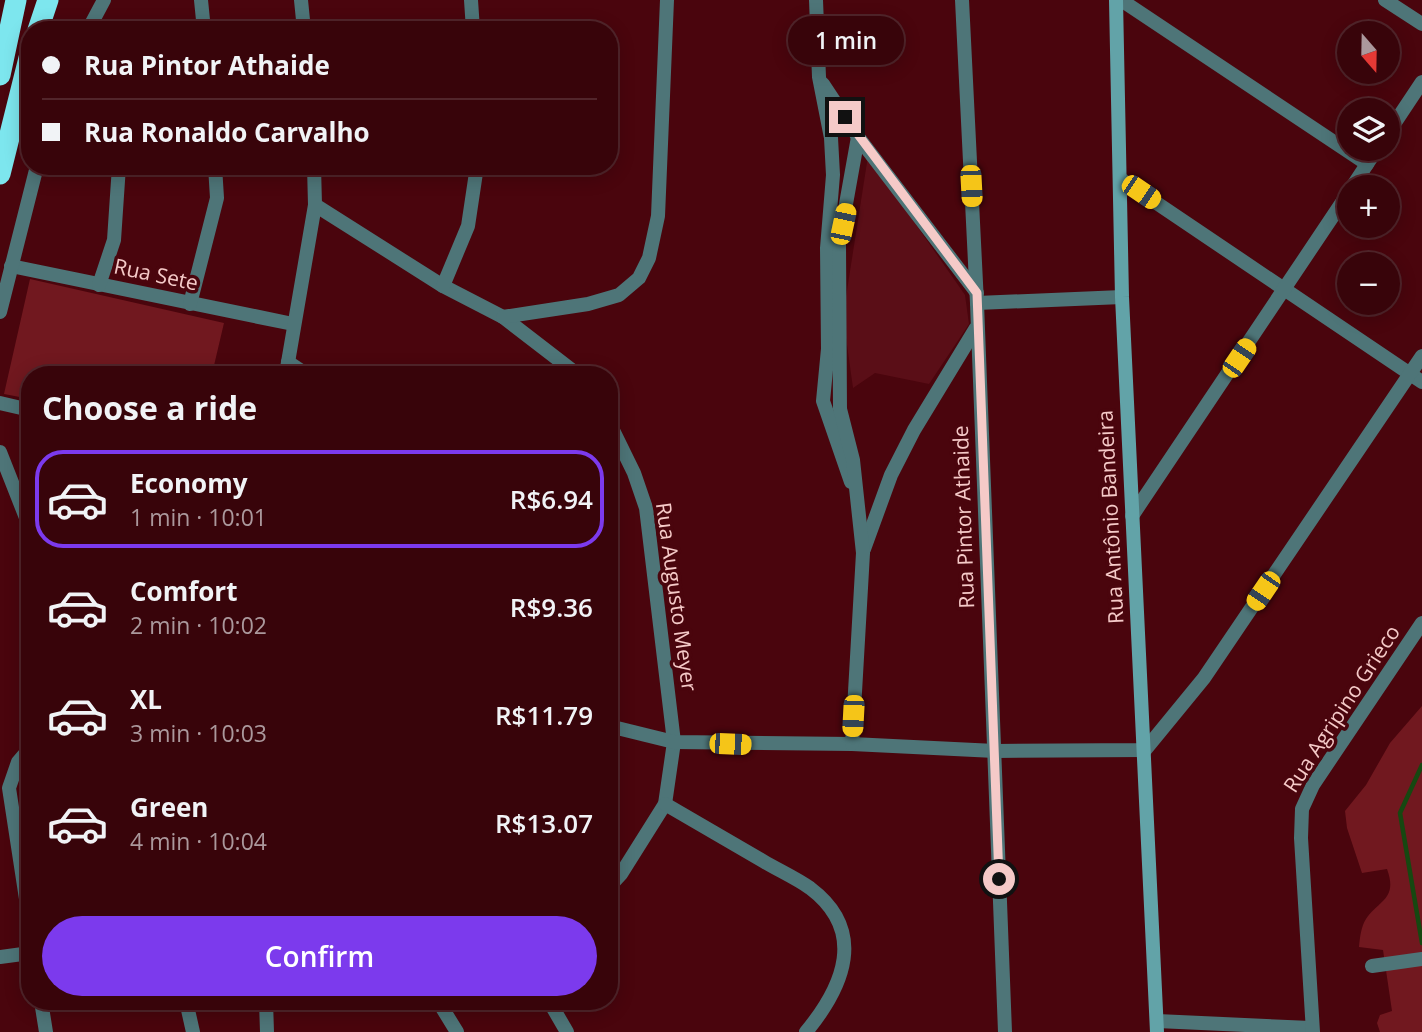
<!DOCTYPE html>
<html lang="en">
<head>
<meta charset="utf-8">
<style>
  :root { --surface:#38040a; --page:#3f0e13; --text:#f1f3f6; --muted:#ab989c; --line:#52252b; --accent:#7c3aed }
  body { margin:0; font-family:"Open Sans",sans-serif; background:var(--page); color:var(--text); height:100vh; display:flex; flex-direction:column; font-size:26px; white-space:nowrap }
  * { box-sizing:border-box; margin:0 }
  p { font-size:23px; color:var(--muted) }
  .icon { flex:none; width:38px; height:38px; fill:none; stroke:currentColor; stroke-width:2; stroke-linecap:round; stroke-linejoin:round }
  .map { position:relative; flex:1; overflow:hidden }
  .details { position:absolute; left:21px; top:366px; width:597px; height:644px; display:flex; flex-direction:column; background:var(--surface); border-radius:28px; box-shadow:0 4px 18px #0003,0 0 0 2px var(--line) }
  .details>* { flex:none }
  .banner { position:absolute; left:21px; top:21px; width:597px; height:154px; border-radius:28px; box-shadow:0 4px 18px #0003,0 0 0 2px var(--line); display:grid; align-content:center; height:154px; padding:0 21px; background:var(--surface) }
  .needle { width:46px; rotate:160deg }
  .tools { position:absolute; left:1337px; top:21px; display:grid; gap:14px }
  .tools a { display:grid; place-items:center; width:63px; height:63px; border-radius:50%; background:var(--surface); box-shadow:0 4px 18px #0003,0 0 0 2px var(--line); font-size:35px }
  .end { position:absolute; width:32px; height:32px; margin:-16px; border:9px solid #f5cac8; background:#111; box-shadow:0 0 0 4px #111 }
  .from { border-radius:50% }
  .bubble { position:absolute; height:49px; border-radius:24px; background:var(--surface); box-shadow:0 4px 18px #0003,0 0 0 2px var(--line); font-size:23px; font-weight:600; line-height:49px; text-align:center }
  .car { position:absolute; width:21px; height:42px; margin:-21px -10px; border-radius:9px; box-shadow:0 0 5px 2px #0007; background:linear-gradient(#f5c518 24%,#345 0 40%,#f5c518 0 76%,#345 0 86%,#f5c518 0) }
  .banner b { display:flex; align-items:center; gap:24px; height:66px; font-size:26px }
  .banner b+b { border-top:2px solid var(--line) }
  .banner i { width:18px; height:18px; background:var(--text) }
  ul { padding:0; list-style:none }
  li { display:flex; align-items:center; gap:21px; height:98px; margin:0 14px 10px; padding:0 7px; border:4px solid transparent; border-radius:28px }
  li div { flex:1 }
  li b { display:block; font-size:26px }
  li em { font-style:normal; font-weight:600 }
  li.active { border-color:var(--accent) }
  li>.icon { width:63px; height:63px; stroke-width:1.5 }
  h2 { padding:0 21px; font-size:32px; line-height:84px }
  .action { display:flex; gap:14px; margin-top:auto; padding:14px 21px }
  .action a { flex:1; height:80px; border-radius:42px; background:var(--accent); color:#fff; font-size:28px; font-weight:600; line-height:80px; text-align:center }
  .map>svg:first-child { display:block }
  .built { fill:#5a0e17 }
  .green { fill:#71181f }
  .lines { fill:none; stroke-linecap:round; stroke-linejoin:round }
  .stream { stroke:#164811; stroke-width:4.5 }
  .street { stroke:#4e7578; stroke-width:14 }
  .secondary { stroke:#62a3a8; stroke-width:14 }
  .highway { stroke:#7de6ee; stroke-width:21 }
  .route { stroke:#f5cac8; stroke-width:9 }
  .labels { text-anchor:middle; stroke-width:7; stroke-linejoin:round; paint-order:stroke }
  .street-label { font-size:21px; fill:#f5cac8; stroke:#4a050d }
</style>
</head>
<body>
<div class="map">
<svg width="1422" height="1032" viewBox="0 0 1422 1032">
  <rect width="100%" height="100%" fill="#4a050d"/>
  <polygon class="built" points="868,156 965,295 969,324 929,384 875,373 853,388 843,316"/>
  <g class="green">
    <polygon points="30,279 224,323 212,374 30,374 30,399 4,394"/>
    <path d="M1422 706V1032H1380L1377 1023 1380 1015 1392 1011 1383 950 1359 947C1360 937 1361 927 1366 919 1379 900 1398 899 1387 869L1362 873 1347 828 1345 811 1366 785 1390 743Z"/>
  </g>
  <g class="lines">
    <polyline class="stream" points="1422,765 1400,813 1422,943"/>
    <g class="street">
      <polyline points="201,0 204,30"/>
      <polyline points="301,0 304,30"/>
      <polyline points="471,0 473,30"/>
      <polyline points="816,0 819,77 831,138 833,175 827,248 828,349 823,401 851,482"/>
      <polyline points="962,0 977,303 1005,1032"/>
      <polyline points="1121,0 1367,164"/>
      <polyline points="1385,0 1422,24"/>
      <polyline points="88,30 104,0"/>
      <polyline points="823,84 858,137 977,293"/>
      <polyline points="1388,133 1422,82"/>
      <polyline points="1121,179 1422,382"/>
      <polyline points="1352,187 1377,149"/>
      <polyline points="315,205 443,286 503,317 577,374"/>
      <polyline points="11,266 293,324"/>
      <polyline points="99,285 114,240 119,166"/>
      <polyline points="443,286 468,226 477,166"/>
      <polyline points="977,303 1122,297"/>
      <polyline points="190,304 217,198 215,166"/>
      <polyline points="0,312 37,166"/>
      <polyline points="503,317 588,304 619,295 639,278 649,258 658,216 667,0"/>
      <polyline points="288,362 306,374"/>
      <polyline points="286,374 315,205 314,166"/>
      <polyline points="0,403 30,410"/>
      <polyline points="609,422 634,473 646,508 674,742 665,804 621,874 609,887"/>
      <polyline points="0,452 30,528"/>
      <polyline points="1132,516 1349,192"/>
      <polyline points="864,549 891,475 914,430 976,328"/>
      <polyline points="609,726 674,742 852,744 995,751 1145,750 1204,678 1422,356"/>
      <polyline points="852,744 863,553 853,460 840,409 839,243 858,137"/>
      <polyline points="30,748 18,762 9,788 30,925"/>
      <path d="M665 804C698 823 730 842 763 861 778 870 796 878 810 888 867 931 844 986 806 1032"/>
      <polyline points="0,957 30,953"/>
      <polyline points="1372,966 1422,959"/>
      <polyline points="41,1001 46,1032"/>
      <polyline points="186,1001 193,1032"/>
      <polyline points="266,1001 267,1032"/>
      <polyline points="438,1001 457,1032"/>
      <polyline points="549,1001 567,1032"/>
      <polyline points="1157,1021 1311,1028"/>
      <polyline points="1313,1032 1301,838 1302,809 1313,785 1422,623"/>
    </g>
    <polyline class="secondary" points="1116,0 1122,297 1157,1032"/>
    <g class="highway">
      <polyline points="38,30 48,0"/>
      <polyline points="0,75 16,0"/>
      <polyline points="0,174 30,54"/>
    </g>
  </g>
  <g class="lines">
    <polyline class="route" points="845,117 977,293 999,879"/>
  </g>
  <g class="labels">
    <g class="street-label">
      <text transform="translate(156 275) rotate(12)" y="7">Rua Sete</text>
      <text transform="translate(964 517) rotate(-92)" y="7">Rua Pintor Athaide</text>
      <text transform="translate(1111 517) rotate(-93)" y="7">Rua Antônio Bandeira</text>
      <text transform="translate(676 597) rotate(82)" y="7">Rua Augusto Meyer</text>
      <text transform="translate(1342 709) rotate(-57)" y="7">Rua Agripino Grieco</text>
    </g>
  </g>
</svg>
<div class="tools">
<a><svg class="needle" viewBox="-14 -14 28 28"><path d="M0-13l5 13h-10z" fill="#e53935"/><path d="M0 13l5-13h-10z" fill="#ab989c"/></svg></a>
<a><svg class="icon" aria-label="layers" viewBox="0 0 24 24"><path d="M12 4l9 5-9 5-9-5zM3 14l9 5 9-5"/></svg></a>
<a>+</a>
<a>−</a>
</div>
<i class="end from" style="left:999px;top:879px"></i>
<i class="end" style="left:845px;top:117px"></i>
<div class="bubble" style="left:788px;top:16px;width:116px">1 min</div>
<i class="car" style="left:971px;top:186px;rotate:177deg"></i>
<i class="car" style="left:1141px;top:192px;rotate:124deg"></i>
<i class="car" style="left:843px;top:224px;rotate:12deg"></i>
<i class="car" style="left:1239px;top:358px;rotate:34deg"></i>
<i class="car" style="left:1263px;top:591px;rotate:214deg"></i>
<i class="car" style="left:853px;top:716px;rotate:183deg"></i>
<i class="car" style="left:730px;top:744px;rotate:92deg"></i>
<div class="banner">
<b><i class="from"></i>Rua Pintor Athaide</b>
<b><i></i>Rua Ronaldo Carvalho</b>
</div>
<section class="details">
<h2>Choose a ride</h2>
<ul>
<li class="active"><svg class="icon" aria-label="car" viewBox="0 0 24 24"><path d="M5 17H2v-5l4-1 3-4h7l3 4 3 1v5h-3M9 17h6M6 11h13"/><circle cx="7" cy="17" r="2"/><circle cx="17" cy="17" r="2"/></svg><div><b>Economy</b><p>1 min · 10:01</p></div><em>R$6.94</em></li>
<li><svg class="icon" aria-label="car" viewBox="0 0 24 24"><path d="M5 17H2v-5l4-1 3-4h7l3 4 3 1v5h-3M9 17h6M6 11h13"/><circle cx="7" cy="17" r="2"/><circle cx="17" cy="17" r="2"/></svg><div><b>Comfort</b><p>2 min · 10:02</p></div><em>R$9.36</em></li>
<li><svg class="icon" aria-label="car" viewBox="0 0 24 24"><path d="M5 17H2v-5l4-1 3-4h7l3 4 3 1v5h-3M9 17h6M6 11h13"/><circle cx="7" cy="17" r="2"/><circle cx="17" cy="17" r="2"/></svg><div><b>XL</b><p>3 min · 10:03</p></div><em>R$11.79</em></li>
<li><svg class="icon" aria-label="car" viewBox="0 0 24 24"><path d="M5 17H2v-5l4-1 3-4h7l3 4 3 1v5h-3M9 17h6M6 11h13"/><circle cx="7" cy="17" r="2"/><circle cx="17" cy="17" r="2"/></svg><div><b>Green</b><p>4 min · 10:04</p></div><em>R$13.07</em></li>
</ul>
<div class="action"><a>Confirm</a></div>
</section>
</div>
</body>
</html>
